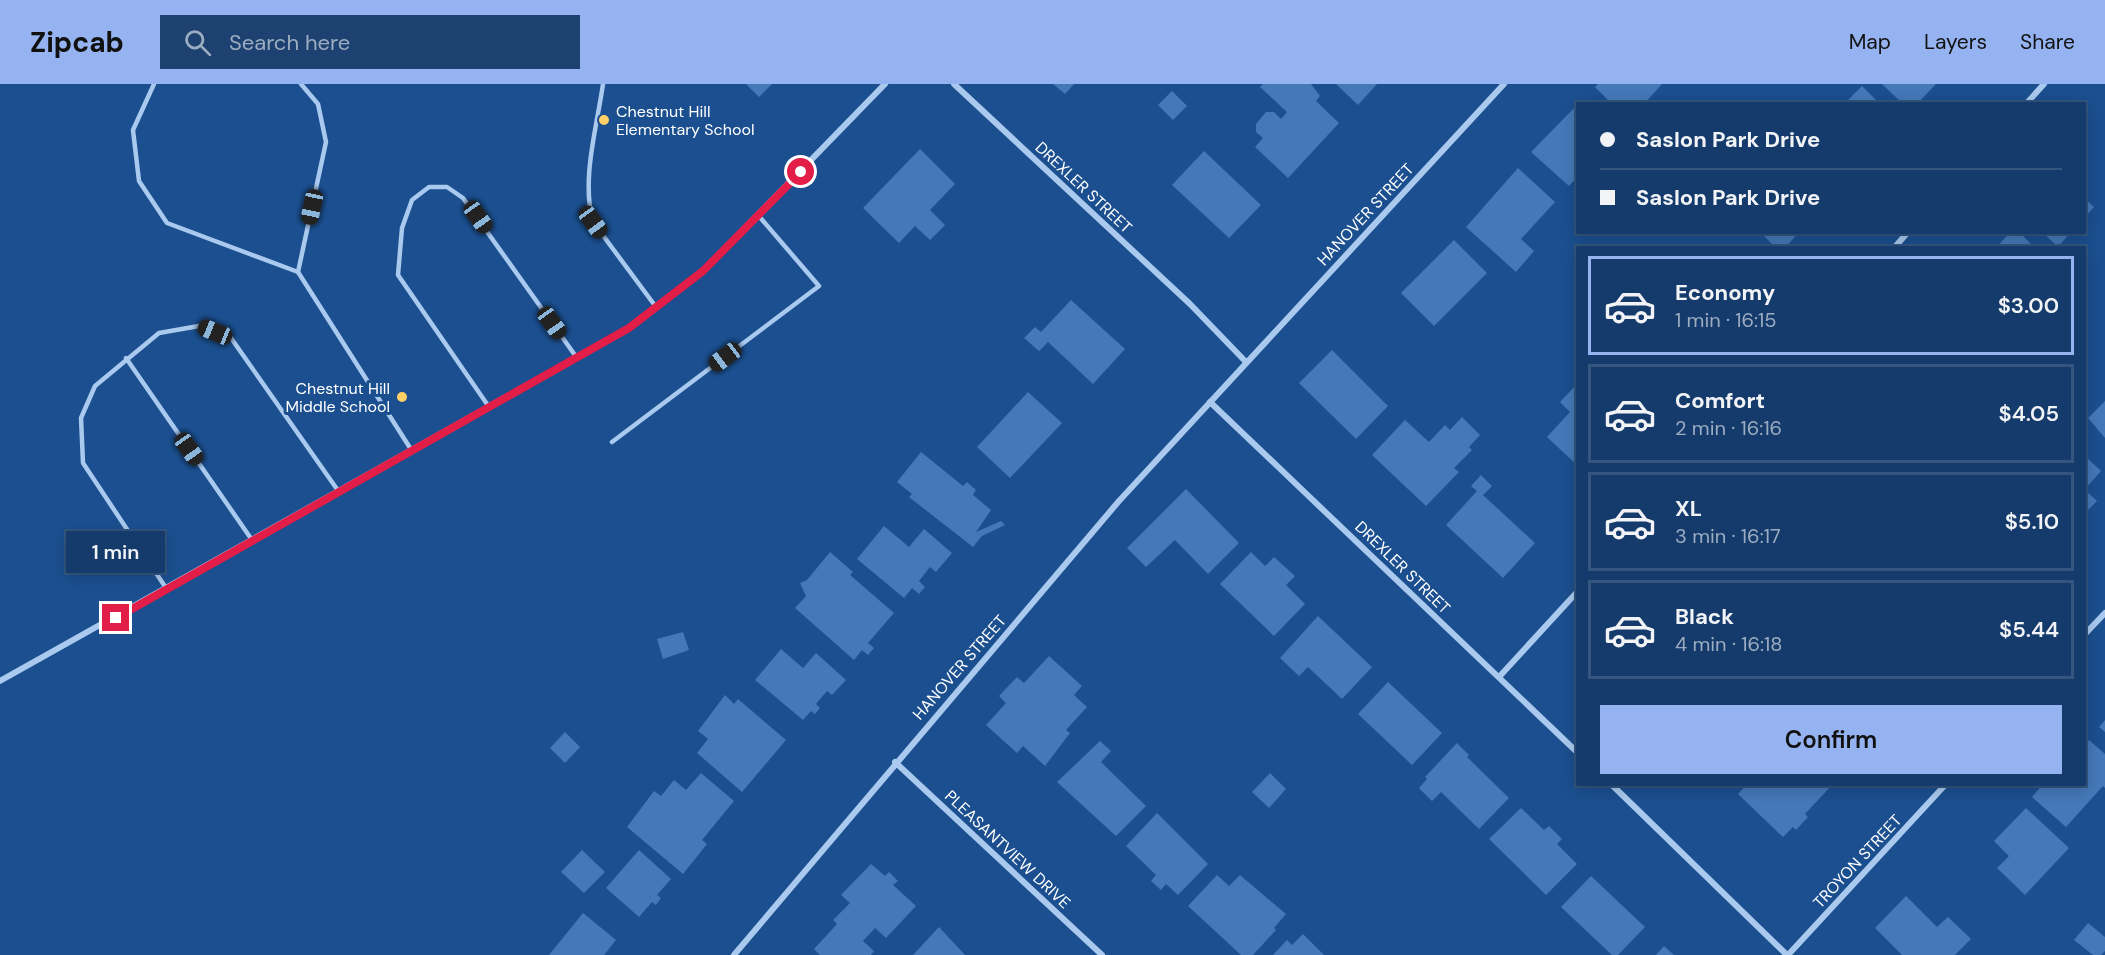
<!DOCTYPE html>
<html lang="en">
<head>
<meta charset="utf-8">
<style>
  :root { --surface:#143b6b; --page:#1d4271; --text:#f1f3f6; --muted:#9dadc1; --line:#33557e; --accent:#95b2f1 }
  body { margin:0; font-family:"DM Sans",sans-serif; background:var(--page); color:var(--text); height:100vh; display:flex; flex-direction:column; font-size:22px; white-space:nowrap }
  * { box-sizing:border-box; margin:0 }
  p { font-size:20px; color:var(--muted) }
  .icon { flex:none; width:33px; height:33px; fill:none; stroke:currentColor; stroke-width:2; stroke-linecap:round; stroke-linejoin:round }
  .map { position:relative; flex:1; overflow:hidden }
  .details { position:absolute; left:1576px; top:162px; width:510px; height:540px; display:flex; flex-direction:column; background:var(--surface); border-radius:0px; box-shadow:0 3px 15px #0003,0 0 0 2px var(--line) }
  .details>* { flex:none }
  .guide { position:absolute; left:1576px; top:18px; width:510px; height:132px; border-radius:0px; box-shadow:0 3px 15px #0003,0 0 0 2px var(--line); display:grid; align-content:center; height:132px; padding:0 24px; background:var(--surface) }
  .end { position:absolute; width:27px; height:27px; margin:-14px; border:8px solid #e11d48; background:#fff; box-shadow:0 0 0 3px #fff }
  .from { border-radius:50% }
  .bubble { position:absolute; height:42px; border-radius:0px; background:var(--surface); box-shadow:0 3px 15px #0003,0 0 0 2px var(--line); font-size:20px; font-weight:600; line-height:42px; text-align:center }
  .car { position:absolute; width:18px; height:36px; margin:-18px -9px; border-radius:8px; box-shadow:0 0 4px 2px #0007; background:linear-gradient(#222 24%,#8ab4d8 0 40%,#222 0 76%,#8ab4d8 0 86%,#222 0) }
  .guide b { display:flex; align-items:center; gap:21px; height:57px; font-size:22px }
  .guide b+b { border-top:2px solid var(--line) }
  .guide i { width:15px; height:15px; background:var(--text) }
  ul { padding:10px 0 0; list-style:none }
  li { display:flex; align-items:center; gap:18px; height:99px; margin:0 12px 9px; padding:0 12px; border:3px solid var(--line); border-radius:0px }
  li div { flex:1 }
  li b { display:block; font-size:22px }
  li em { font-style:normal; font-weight:600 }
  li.current { border-color:var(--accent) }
  li>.icon { width:54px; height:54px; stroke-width:1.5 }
  .button { display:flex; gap:12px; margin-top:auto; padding:12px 24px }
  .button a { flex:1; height:69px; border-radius:0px; background:var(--accent); color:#111; font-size:24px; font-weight:600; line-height:69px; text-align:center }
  header { display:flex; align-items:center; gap:36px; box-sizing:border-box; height:84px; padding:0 30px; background:var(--accent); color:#111 }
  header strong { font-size:28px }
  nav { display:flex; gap:33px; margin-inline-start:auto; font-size:21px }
  .search { width:420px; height:54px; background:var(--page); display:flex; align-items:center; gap:15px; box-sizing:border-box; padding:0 21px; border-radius:0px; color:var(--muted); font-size:22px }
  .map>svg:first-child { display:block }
  .building { fill:#4478b7 }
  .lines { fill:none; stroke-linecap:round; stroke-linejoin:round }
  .lane { stroke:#a9c9ee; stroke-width:4.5 }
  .street { stroke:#a9c9ee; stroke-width:6 }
  .route { stroke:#e11d48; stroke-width:8 }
  .poi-dot { fill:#ffd166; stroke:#1b4f8f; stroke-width:2 }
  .labels { text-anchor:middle; stroke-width:6; stroke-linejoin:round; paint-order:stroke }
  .poi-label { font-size:16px; fill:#fff; stroke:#1b4f8f; text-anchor:start }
  .street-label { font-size:16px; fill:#fff; stroke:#1b4f8f }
</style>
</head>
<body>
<header>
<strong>Zipcab</strong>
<div class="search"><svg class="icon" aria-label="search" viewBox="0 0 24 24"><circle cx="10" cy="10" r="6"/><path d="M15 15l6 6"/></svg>Search here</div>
<nav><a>Map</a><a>Layers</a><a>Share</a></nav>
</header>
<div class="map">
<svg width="2105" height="871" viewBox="0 0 2105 871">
  <rect width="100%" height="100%" fill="#1b4f8f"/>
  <g class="building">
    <polygon points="746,0 772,0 759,13"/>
    <polygon points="1053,0 1074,0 1065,10"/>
    <polygon points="1263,0 1311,0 1320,12 1316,17 1339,39 1288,94 1255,63 1263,54 1256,48 1256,40 1266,28 1274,28 1281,35 1287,28 1260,3"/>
    <polygon points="1336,0 1377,0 1358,21"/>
    <polygon points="1598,0 1662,0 1644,20 1612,20 1595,3"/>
    <polygon points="1882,0 1936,0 1917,20 1903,20"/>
    <polygon points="1862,2 1880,20 1846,18"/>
    <polygon points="1172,7 1187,22 1173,36 1158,21"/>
    <polygon points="1578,20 1578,92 1569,102 1531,68"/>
    <polygon points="920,65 955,100 930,126 945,141 930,156 915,142 899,159 863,124"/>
    <polygon points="1204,67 1261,121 1229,154 1172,101"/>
    <polygon points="1518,84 1555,118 1521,155 1534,167 1516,188 1466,143"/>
    <polygon points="2085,115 2094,123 2085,133"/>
    <polygon points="1760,148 1799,148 1785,164 1776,164"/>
    <polygon points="2010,148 2019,148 2035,164 1996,164"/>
    <polygon points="2042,148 2071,148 2058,163"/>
    <polygon points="1454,156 1487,189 1434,242 1401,209"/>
    <polygon points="1071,216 1125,265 1093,300 1048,258 1039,267 1024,254 1035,243 1041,248"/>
    <polygon points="1332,266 1388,322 1356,355 1299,299"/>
    <polygon points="1576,301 1578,302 1578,382 1547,353 1570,328 1560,318"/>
    <polygon points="1028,308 1062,339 1010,394 977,363"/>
    <polygon points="2105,317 2105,354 2088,334"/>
    <polygon points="1462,333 1480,351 1469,363 1472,366 1454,384 1459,388 1426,422 1372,371 1405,336 1429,358 1445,341 1450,346"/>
    <polygon points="921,368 963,402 967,398 976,406 973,411 991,426 976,448 1001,437 1005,441 982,452 973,463 909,413 912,410 897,398"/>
    <polygon points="2085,372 2101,387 2085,405"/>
    <polygon points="1481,391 1492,402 1483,411 1535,459 1503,494 1446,441 1477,407 1471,402"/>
    <polygon points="1186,405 1239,459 1208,490 1175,456 1146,483 1127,464"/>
    <polygon points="2085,406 2097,417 2085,429"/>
    <polygon points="884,442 909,463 924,445 952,469 936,488 930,483 919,497 925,503 919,510 912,504 904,514 857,475"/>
    <polygon points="830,468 853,488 850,491 894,529 868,559 874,564 868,571 862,566 854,576 795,524 806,512 800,499 807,496"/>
    <polygon points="1251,468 1265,482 1274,473 1295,492 1286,501 1305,520 1274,552 1220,500"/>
    <polygon points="1318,532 1372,583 1342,615 1308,583 1299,592 1280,574"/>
    <polygon points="683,548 689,566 663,575 657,555"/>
    <polygon points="781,565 803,584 816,569 846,596 832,611 827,607 816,620 820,624 815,630 811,627 803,636 755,596"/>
    <polygon points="1049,572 1082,602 1074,611 1087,623 1066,646 1070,649 1045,682 1023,662 1017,669 986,641 1006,619 999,612 1017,593 1024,599"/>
    <polygon points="1388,598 1442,649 1412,681 1358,630"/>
    <polygon points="725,611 734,620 738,615 786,656 742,708 697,669 708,655 698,647"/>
    <polygon points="2105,636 2105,648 2099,643"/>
    <polygon points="565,648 580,663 565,679 550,664"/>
    <polygon points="2089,656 2105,670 2105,704 2103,702 2066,743 2032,713 2043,700 2085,700 2085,661"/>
    <polygon points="1100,657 1111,667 1101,678 1146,722 1116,752 1057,698"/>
    <polygon points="1457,659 1469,671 1467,673 1509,714 1479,745 1441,708 1432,717 1419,704 1427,695 1425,693"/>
    <polygon points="701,689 734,717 702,756 707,760 683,790 627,743 654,707 661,712 674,696 686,706"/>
    <polygon points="1270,689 1286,705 1269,724 1252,708"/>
    <polygon points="1747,700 1833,700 1805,730 1808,733 1796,746 1793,743 1783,753 1738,710"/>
    <polygon points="1521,724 1544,746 1549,742 1562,755 1557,760 1577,780 1546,811 1489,755"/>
    <polygon points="2026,724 2069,764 2025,811 1997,784 2009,772 1994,757"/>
    <polygon points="1157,729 1208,780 1178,811 1166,800 1161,806 1151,797 1156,791 1126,762"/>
    <polygon points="582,766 605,788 584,809 561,788"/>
    <polygon points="639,766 671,795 657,811 661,814 656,821 652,818 639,833 606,804"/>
    <polygon points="871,780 885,792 889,788 898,797 893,801 916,822 886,854 875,844 863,857 874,867 871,871 820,871 814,865 837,840 833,836 850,819 841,811"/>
    <polygon points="1217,791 1229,802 1240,791 1286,830 1274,844 1276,846 1253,871 1241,871 1188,822"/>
    <polygon points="1591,792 1645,843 1618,871 1612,871 1561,823"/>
    <polygon points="1906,812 1937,843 1948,833 1971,855 1955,871 1902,871 1875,844"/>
    <polygon points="583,829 616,856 604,871 549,871"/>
    <polygon points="2088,839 2105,853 2105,867 2101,871 2093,871 2074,856"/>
    <polygon points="939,843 965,871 913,871"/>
    <polygon points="1303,850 1324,871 1273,871 1287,856 1292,861"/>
    <polygon points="1664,862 1674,871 1656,871"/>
  </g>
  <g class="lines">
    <g class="lane">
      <polyline points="154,0 133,46 139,97 167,139 298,188 412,367"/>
      <path d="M603 0C597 43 581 95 593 138L656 223"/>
      <polyline points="298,188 326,58 318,20 301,0"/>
      <polyline points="126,274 252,456"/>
      <polyline points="489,323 398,191 402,144 412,116 429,103 447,103 463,114 577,274"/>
      <polyline points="612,358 819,202 758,131"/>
      <polyline points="166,504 83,379 81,334 95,302 159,249 199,242 231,254 339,408"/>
    </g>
    <g class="street">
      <polyline points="954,0 1190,220 1246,278"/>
      <polyline points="2026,20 2044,0"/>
      <polyline points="1894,164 1908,148"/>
      <polyline points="1210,318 1578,669"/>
      <polyline points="2085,550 2105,529"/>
      <polyline points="1499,593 1578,507"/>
      <polyline points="0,597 629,244 703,187 885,0"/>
      <polyline points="895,678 1102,871"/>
      <polyline points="1611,700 1787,871"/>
      <polyline points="734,871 1119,417 1504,0"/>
      <polyline points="1788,871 1946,700"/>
    </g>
  </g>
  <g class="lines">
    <polyline class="route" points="116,534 629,244 703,187 801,88"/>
  </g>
  <g class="poi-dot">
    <circle cx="604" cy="36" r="6"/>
    <circle cx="402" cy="313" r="6"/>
  </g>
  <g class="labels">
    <g class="poi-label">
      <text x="616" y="33">Chestnut Hill<tspan x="616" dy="18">Elementary School</tspan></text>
      <text x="390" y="310" text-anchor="end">Chestnut Hill<tspan x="390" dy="18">Middle School</tspan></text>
    </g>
    <g class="street-label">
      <text transform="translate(1084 103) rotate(43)" y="6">DREXLER STREET</text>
      <text transform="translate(1365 130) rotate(-47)" y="6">HANOVER STREET</text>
      <text transform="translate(1403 483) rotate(44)" y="6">DREXLER STREET</text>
      <text transform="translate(959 583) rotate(-49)" y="6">HANOVER STREET</text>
      <text transform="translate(1008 765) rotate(43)" y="6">PLEASANTVIEW DRIVE</text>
      <text transform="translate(1857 777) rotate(-47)" y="6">TROYON STREET</text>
    </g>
  </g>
</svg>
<i class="end from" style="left:801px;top:88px"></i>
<i class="end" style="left:116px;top:534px"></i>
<div class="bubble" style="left:66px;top:447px;width:99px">1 min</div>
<i class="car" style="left:312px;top:123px;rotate:192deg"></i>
<i class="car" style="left:478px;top:133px;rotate:145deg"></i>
<i class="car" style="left:593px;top:138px;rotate:144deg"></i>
<i class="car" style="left:552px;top:239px;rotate:145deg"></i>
<i class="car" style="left:215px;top:248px;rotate:292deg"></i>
<i class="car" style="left:725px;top:273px;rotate:233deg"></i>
<i class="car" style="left:189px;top:365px;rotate:145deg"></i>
<div class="guide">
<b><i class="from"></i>Saslon Park Drive</b>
<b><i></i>Saslon Park Drive</b>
</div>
<section class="details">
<ul>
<li class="current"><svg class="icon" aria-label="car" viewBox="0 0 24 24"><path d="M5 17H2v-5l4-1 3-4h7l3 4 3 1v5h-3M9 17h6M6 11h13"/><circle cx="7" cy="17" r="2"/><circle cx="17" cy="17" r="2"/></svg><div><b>Economy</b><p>1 min · 16:15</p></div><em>$3.00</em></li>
<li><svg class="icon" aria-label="car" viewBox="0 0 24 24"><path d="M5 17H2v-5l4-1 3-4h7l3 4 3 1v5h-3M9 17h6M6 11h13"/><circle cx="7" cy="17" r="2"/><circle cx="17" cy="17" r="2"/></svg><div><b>Comfort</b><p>2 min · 16:16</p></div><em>$4.05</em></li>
<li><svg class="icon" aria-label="car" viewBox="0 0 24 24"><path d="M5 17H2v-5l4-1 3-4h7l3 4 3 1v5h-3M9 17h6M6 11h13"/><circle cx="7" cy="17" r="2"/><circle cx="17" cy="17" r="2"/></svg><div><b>XL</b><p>3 min · 16:17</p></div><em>$5.10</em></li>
<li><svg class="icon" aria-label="car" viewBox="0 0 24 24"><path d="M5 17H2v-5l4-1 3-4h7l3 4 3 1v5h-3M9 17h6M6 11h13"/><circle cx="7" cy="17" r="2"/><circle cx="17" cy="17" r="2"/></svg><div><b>Black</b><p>4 min · 16:18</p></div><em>$5.44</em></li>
</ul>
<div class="button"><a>Confirm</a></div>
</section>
</div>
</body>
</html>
